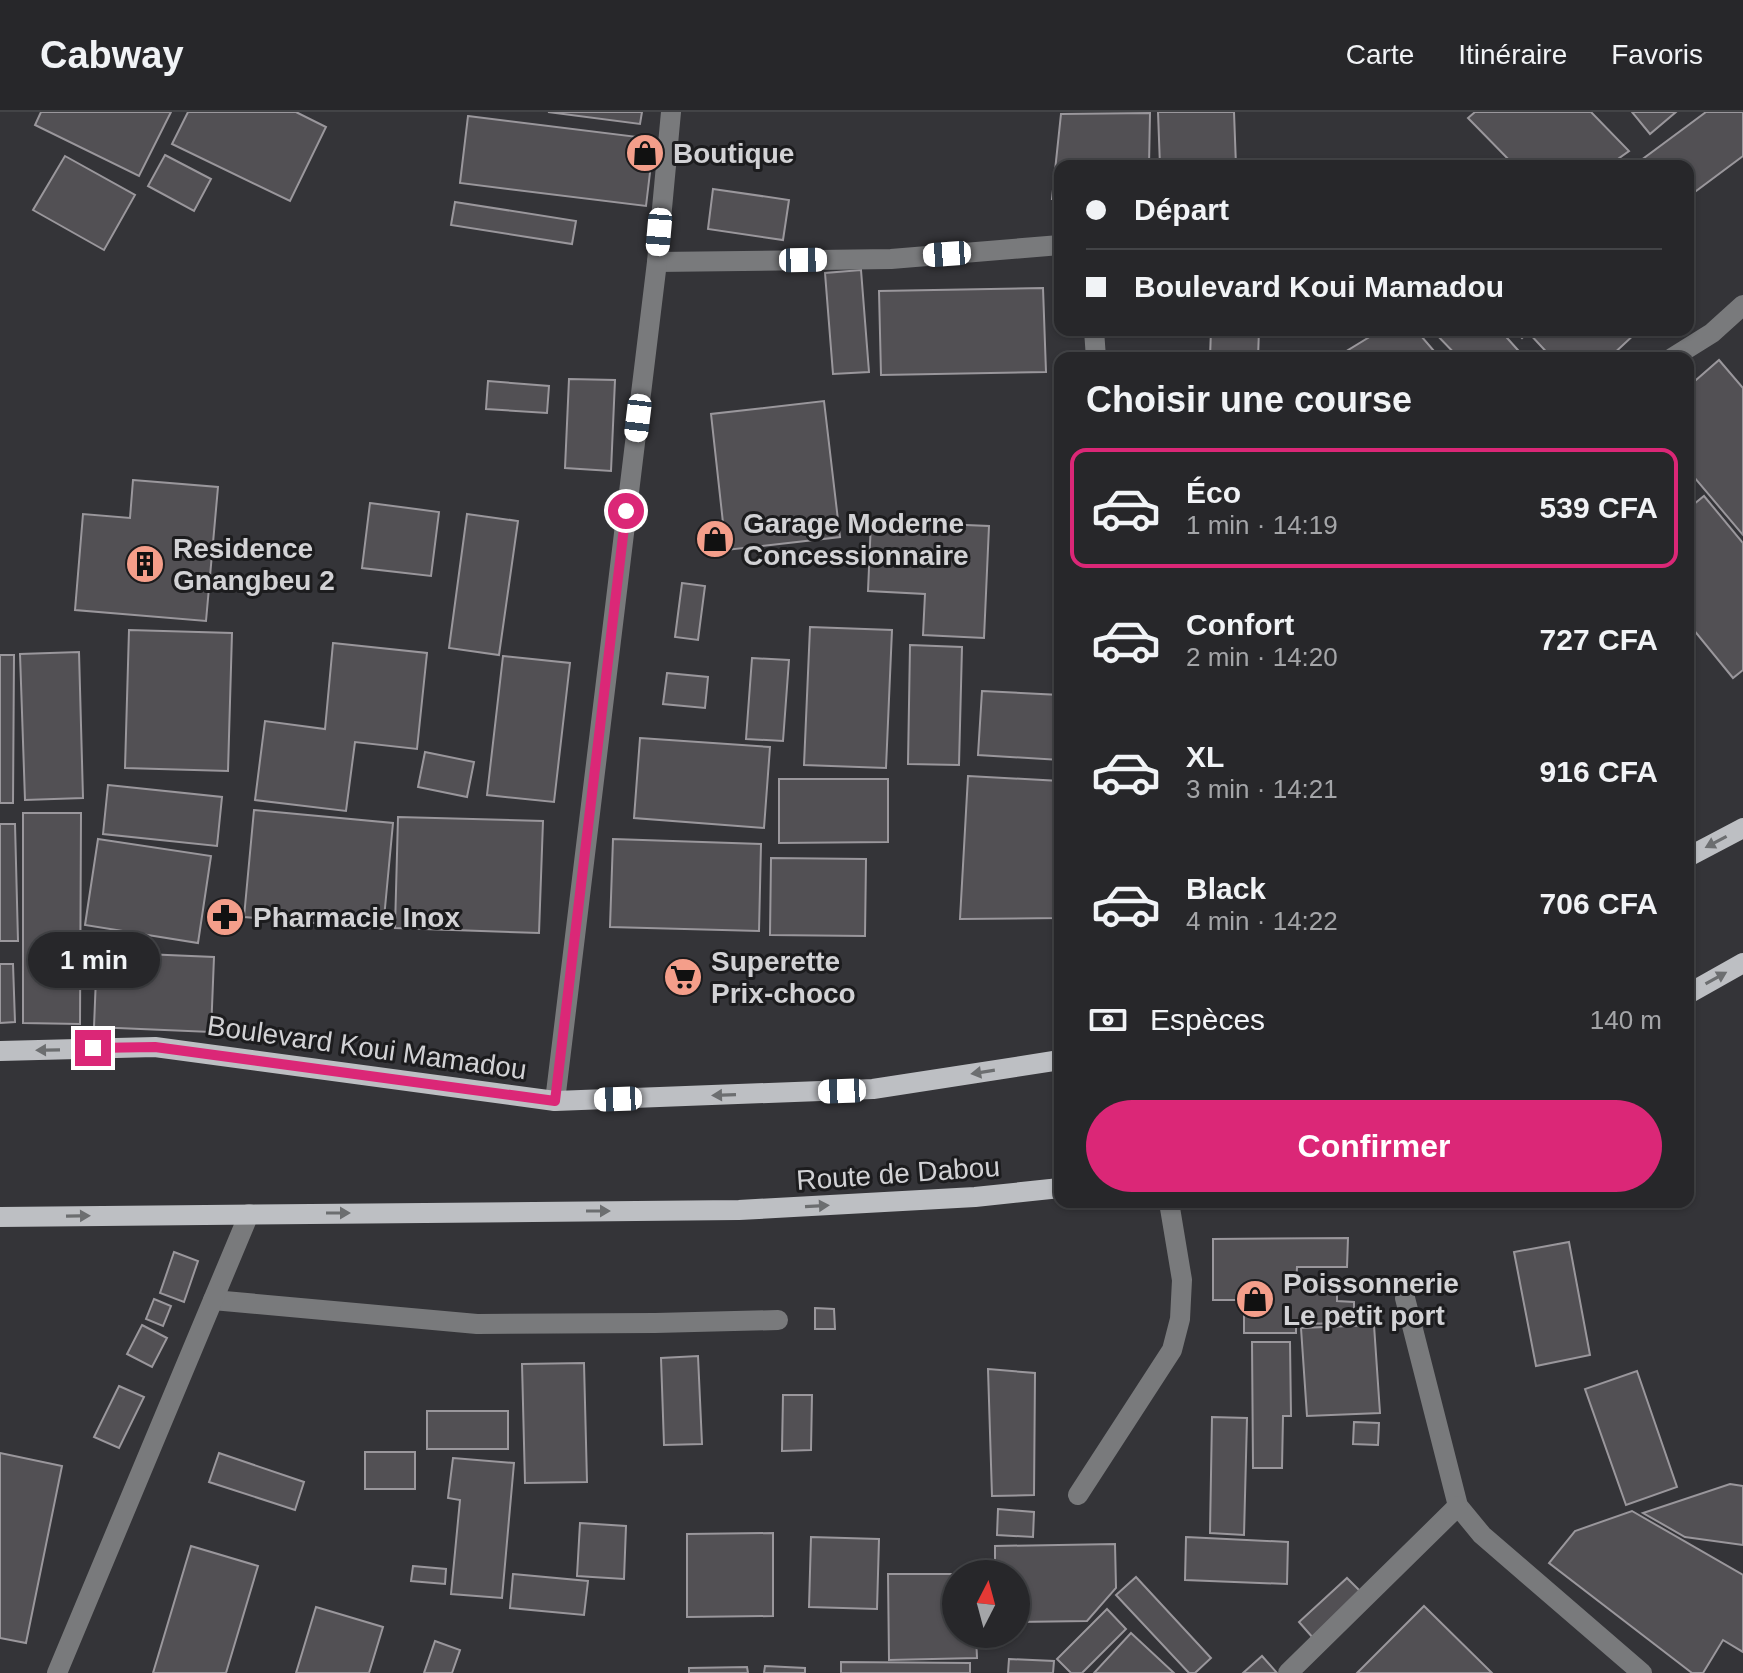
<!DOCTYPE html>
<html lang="fr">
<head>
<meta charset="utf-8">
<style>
  :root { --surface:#27272a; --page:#333336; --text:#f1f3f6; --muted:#a4a5a8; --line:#434447; --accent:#db2777 }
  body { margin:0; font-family:Arial,sans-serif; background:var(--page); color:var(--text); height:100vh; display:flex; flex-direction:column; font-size:30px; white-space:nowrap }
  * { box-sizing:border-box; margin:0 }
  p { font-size:26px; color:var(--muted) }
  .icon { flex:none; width:44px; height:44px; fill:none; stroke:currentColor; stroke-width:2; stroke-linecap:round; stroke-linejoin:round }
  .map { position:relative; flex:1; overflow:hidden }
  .side { position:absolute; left:1054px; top:240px; width:640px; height:856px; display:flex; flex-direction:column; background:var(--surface); border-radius:16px; box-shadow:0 2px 6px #0004,0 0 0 2px var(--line) }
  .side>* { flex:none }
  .top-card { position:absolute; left:1054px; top:48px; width:640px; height:176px; border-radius:16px; box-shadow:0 2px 6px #0004,0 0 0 2px var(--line); display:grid; align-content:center; height:176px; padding:0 32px; background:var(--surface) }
  .needle { width:52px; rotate:6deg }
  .controls { position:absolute; left:942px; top:1448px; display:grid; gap:16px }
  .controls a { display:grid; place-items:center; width:88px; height:88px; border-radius:50%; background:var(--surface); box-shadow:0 2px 6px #0004,0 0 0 2px var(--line); font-size:40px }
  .end { position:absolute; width:36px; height:36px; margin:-18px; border:10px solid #db2777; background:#fff; box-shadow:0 0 0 4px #fff }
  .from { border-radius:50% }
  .bubble { position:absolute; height:56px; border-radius:28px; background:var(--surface); box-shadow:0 2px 6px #0004,0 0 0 2px var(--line); font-size:26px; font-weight:800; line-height:56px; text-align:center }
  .car { position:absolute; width:24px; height:48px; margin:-24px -12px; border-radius:10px; box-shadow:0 0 6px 2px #0007; background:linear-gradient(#fff 24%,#345 0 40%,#fff 0 76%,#345 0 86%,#fff 0) }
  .top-card b { display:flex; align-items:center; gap:28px; height:76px; font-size:30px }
  .top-card b+b { border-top:2px solid var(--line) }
  .top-card i { width:20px; height:20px; background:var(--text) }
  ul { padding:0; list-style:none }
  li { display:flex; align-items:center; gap:24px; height:120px; margin:0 16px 12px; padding:0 16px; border:4px solid transparent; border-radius:16px }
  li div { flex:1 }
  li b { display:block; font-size:30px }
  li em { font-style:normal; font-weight:800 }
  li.current { border-color:var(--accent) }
  li>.icon { width:72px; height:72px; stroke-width:1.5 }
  h2 { padding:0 32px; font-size:36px; line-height:96px }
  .pay { display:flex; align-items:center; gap:20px; height:88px; padding:0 32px; font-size:30px }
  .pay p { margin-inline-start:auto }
  .cta { display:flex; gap:16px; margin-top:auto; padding:16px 32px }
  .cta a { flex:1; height:92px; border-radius:48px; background:var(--accent); color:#fff; font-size:32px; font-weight:800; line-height:92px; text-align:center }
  header { display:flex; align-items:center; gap:48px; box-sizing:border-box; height:112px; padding:0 40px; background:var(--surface); border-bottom:2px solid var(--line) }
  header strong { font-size:38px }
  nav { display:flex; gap:44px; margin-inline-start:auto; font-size:28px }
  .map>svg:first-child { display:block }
  .building { fill:#525054; stroke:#9a979c; stroke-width:2 }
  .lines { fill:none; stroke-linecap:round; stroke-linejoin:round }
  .minor { stroke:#797a7c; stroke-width:20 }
  .major { stroke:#bdbfc3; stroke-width:20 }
  .oneway { fill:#6c6e70 }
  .route { stroke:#db2777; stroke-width:10 }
  .labels { text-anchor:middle; stroke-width:6; stroke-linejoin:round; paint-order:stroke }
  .poi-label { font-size:28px; font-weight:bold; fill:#d2d2d5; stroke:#1c1c1e; text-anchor:start }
  .street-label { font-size:28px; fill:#d2d2d5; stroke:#1c1c1e }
</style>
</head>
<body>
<header>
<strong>Cabway</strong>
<nav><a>Carte</a><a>Itinéraire</a><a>Favoris</a></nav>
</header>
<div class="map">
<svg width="1743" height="1561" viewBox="0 0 1743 1561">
  <rect width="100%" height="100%" fill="#343438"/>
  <g class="building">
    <polygon points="41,0 171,0 139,64 35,13"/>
    <polygon points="188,0 296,0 326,15 290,89 172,32"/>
    <polygon points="548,0 642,0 640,12"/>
    <polygon points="1158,0 1234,0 1236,54 1160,54"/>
    <polygon points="1475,0 1591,0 1629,39 1608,54 1515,54 1468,6"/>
    <polygon points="1632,0 1676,0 1650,22"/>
    <polygon points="1706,0 1743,0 1743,44 1688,85 1688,54 1644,54 1640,49"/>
    <polygon points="1150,1 1149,54 1060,54 1060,87 1052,87 1061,2"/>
    <polygon points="468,4 654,27 646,94 460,71"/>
    <polygon points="165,43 211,67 194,99 148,74"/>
    <polygon points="65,44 135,83 104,138 33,98"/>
    <polygon points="713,77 789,88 783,128 708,117"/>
    <polygon points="455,90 576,109 572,132 451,113"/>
    <polygon points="861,158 869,260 833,262 825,161"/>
    <polygon points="1043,176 1046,260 881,263 879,179"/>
    <polygon points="1211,218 1259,218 1258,246 1210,246"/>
    <polygon points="1381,218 1416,218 1440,246 1351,246 1345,240"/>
    <polygon points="1432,218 1500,218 1525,246 1459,246"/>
    <polygon points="1514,218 1635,218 1637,220 1609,246 1552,246 1528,220 1522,226"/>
    <polygon points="1719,248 1743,276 1743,423 1688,358 1688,275"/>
    <polygon points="569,267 615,268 611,359 565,356"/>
    <polygon points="488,269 549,274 547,301 486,297"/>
    <polygon points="824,289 840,425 726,438 711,302"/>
    <polygon points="133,368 218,375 206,509 75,498 83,402 130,406"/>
    <polygon points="1704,384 1743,431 1743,558 1733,566 1688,511 1688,397"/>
    <polygon points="370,391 439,400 431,464 362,456"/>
    <polygon points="467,402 518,409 499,543 449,536"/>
    <polygon points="871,409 989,414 984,526 923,523 925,482 868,479"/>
    <polygon points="682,471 705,474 698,528 675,525"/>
    <polygon points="810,515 892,518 886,656 804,653"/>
    <polygon points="129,518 232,521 228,659 125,656"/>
    <polygon points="333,531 427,541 417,637 355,630 346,699 255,688 265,609 325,617"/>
    <polygon points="910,533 962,535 959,653 908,652"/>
    <polygon points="79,540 83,686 25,688 20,542"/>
    <polygon points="0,543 14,543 13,691 0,691"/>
    <polygon points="503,544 570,551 554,690 487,683"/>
    <polygon points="752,546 789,548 783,629 746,627"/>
    <polygon points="667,561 708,565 705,596 663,592"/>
    <polygon points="982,579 1060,583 1060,648 978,643"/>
    <polygon points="640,626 770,635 764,716 634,706"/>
    <polygon points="425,640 474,650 467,685 418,675"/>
    <polygon points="968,664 1060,669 1060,806 960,807"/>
    <polygon points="779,667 888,667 888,730 779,731"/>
    <polygon points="108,673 222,685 217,734 103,722"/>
    <polygon points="254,698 393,711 383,817 244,805"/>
    <polygon points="23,701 81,701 80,912 23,911"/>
    <polygon points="398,705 543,709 539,821 395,816"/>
    <polygon points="0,712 15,712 18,829 0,829"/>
    <polygon points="98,727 211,744 198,831 85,813"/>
    <polygon points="613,727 761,732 759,819 610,815"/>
    <polygon points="771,746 866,747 865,824 770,823"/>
    <polygon points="97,840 214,845 211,920 94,915"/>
    <polygon points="0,852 13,852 15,910 0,911"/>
    <polygon points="1348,1126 1347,1155 1297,1155 1296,1175 1337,1175 1337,1189 1354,1190 1354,1211 1296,1212 1296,1221 1244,1221 1244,1188 1213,1188 1213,1127"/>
    <polygon points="1569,1130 1590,1243 1536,1254 1514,1140"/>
    <polygon points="174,1140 198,1149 184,1190 160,1181"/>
    <polygon points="154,1187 171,1194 163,1214 146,1207"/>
    <polygon points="815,1196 834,1197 835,1217 815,1217"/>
    <polygon points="142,1213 167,1226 152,1255 127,1242"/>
    <polygon points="1374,1213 1380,1301 1307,1304 1301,1216"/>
    <polygon points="1252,1230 1290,1230 1291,1304 1283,1304 1282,1356 1253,1356"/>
    <polygon points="698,1244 702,1332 664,1333 661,1246"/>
    <polygon points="584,1251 587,1370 525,1371 522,1252"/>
    <polygon points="988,1257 1035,1261 1034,1383 992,1384"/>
    <polygon points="1637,1259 1677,1375 1626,1393 1585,1277"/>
    <polygon points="119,1274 144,1285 119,1336 94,1325"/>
    <polygon points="783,1283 812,1283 811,1338 782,1339"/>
    <rect x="427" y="1299" width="81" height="38"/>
    <polygon points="1212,1305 1247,1306 1244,1423 1210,1421"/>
    <polygon points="1354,1310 1379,1311 1378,1333 1353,1332"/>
    <rect x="365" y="1340" width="50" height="37"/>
    <polygon points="0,1341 62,1354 26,1531 0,1526"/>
    <polygon points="219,1341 304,1370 295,1398 209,1370"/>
    <polygon points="453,1346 514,1351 502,1486 451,1482 460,1388 448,1386"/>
    <polygon points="1730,1372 1743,1374 1743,1433 1685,1425 1643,1401"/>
    <polygon points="998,1397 1034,1400 1033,1425 997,1423"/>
    <polygon points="1632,1399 1743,1463 1743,1540 1723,1528 1703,1561 1692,1561 1549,1451 1575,1419"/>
    <polygon points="580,1411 626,1414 624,1467 577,1464"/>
    <polygon points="773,1421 773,1504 687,1505 687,1422"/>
    <polygon points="811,1425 879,1427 877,1497 809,1495"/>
    <polygon points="1186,1425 1288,1430 1287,1472 1185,1468"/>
    <polygon points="1115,1432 1116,1476 1087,1509 1016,1510 1016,1462 995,1462 995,1434"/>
    <polygon points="191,1434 258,1454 226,1561 153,1561"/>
    <polygon points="413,1454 446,1457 445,1472 411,1469"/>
    <polygon points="513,1462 588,1469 584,1503 510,1496"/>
    <polygon points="888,1462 976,1462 956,1462 956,1522 976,1522 977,1546 889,1548"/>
    <polygon points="1136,1465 1211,1546 1195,1561 1189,1561 1116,1483"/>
    <polygon points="1347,1466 1363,1482 1314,1527 1299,1510"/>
    <polygon points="1424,1494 1492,1561 1357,1561"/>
    <polygon points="316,1495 383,1515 369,1561 296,1561"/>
    <polygon points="1107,1497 1126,1517 1082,1561 1071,1561 1057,1547"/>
    <polygon points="1131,1521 1174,1561 1094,1561"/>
    <polygon points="435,1529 460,1538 452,1561 424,1561"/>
    <polygon points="1262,1544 1277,1561 1243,1561"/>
    <polygon points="1009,1547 1054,1549 1053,1561 1008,1561"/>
    <polygon points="841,1550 970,1551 970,1561 841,1561"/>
    <polygon points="765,1554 805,1556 805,1561 764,1561"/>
    <polygon points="747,1555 748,1561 689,1561 689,1556"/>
  </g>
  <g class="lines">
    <g class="minor">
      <polyline points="657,150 891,147 1060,133"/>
      <polyline points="1094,218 1096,246"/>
      <polyline points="1672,246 1712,221 1743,193"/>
      <polyline points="555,989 657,150 671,0"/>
      <polyline points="1405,1186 1458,1394 1482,1423 1642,1561"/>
      <polyline points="213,1188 477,1212 655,1211 778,1208"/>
      <polyline points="1078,1383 1172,1238 1180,1207 1182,1168 1169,1090"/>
      <polyline points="57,1561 249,1102"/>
      <polyline points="1288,1561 1458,1394"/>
    </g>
    <g class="major">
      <polyline points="1688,745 1743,716"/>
      <polyline points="1688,882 1743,851"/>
      <polyline points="0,939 155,935 555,989 873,977 1060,948"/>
      <polyline points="0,1105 739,1098 975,1085 1060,1076"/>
    </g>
  </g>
  <defs><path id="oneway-solid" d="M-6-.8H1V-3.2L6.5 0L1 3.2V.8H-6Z" transform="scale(2)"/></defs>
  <g class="oneway">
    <use href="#oneway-solid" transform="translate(1716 730) rotate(152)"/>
    <use href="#oneway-solid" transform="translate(1716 866) rotate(-29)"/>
    <use href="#oneway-solid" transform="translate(48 938) rotate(179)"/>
    <use href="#oneway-solid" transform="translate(983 960) rotate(171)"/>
    <use href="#oneway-solid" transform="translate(724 983) rotate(178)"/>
    <use href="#oneway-solid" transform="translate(817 1094) rotate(-3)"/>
    <use href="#oneway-solid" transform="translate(598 1099)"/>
    <use href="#oneway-solid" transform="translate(338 1101)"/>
    <use href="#oneway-solid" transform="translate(78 1104) rotate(-1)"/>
  </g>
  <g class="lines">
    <polyline class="route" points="93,936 155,935 555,989 626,399"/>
  </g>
  <defs>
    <g id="shop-disc" transform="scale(2)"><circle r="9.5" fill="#f49e8a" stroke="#1c1c1e"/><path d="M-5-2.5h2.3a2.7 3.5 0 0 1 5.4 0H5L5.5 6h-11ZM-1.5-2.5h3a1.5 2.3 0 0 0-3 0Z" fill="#111"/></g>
    <g id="building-disc" transform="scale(2)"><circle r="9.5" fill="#f49e8a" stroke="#1c1c1e"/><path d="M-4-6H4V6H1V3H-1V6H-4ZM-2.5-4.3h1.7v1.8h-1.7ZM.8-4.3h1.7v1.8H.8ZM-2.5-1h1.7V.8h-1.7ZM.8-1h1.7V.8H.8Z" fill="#111"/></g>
    <g id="pharmacy-disc" transform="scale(2)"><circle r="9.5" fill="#f49e8a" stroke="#1c1c1e"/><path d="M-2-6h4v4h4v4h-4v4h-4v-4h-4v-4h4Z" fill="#111"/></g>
    <g id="supermarket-disc" transform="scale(2)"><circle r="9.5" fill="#f49e8a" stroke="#1c1c1e"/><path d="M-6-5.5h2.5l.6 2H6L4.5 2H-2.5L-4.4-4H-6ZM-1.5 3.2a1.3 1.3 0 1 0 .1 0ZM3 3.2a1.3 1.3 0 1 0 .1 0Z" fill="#111"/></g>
  </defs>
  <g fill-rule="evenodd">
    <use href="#shop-disc" x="645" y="41"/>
    <use href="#shop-disc" x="715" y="427"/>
    <use href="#building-disc" x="145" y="452"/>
    <use href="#pharmacy-disc" x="225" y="805"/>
    <use href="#supermarket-disc" x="683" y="865"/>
    <use href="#shop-disc" x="1255" y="1187"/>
  </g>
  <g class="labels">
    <g class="poi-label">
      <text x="673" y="51">Boutique</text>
      <text x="743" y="421">Garage Moderne<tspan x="743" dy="32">Concessionnaire</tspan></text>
      <text x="173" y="446">Residence<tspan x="173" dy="32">Gnangbeu 2</tspan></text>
      <text x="253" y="815">Pharmacie Inox</text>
      <text x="711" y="859">Superette<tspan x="711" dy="32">Prix-choco</tspan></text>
      <text x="1283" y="1181">Poissonnerie<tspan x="1283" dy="32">Le petit port</tspan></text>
    </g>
    <g class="street-label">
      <text transform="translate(367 935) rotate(8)" y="10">Boulevard Koui Mamadou</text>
      <text transform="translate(898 1061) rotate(-4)" y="10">Route de Dabou</text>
    </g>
  </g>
</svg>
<div class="controls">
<a><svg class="needle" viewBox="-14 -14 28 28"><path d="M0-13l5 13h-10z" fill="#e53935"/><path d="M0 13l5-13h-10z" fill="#a4a5a8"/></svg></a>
</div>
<i class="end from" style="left:626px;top:399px"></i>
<i class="end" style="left:93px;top:936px"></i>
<div class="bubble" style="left:28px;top:820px;width:132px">1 min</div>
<i class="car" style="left:659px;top:120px;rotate:185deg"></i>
<i class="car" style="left:947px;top:142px;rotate:266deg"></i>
<i class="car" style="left:803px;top:148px;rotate:89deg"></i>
<i class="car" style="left:638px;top:306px;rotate:187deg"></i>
<i class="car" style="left:842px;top:979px;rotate:268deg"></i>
<i class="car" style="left:618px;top:987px;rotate:268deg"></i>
<div class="top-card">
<b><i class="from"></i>Départ</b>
<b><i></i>Boulevard Koui Mamadou</b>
</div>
<section class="side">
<h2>Choisir une course</h2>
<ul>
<li class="current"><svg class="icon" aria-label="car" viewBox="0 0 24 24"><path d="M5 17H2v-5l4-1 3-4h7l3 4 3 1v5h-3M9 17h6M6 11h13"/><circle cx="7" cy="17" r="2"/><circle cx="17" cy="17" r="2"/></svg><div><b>Éco</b><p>1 min · 14:19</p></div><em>539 CFA</em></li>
<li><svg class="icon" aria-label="car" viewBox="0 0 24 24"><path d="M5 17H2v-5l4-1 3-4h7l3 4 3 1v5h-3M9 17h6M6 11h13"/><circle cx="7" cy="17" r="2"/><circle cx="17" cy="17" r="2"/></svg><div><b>Confort</b><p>2 min · 14:20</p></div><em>727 CFA</em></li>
<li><svg class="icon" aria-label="car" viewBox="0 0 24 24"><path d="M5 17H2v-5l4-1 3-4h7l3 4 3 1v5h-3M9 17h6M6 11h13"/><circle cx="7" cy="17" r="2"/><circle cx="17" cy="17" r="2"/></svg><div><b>XL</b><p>3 min · 14:21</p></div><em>916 CFA</em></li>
<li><svg class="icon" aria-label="car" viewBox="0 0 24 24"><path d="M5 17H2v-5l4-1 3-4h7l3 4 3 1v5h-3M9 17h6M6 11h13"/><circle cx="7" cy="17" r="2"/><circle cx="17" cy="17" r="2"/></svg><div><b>Black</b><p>4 min · 14:22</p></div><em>706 CFA</em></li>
</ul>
<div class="pay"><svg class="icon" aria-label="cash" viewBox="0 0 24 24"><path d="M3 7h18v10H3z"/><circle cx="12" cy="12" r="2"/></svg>Espèces<p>140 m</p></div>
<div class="cta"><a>Confirmer</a></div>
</section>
</div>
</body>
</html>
